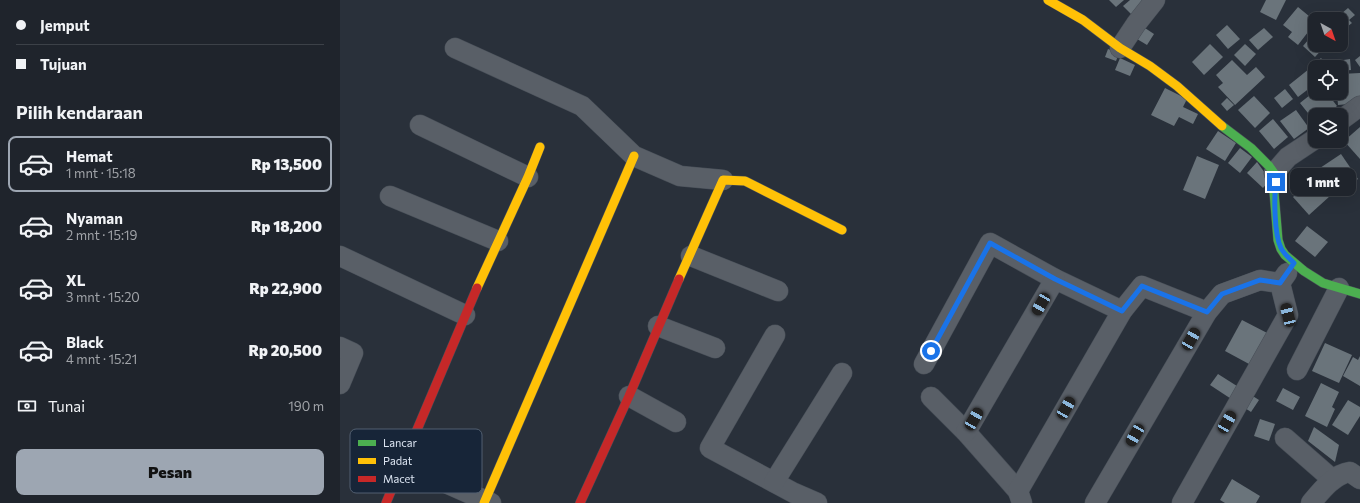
<!DOCTYPE html>
<html lang="id">
<head>
<meta charset="utf-8">
<style>
  :root { --surface:#1f242c; --page:#2c3038; --text:#f1f3f6; --muted:#a1a4a9; --line:#3c4148; --accent:#9da6b2 }
  body { margin:0; font-family:Commissioner,sans-serif; background:var(--page); color:var(--text); height:100vh; display:flex; flex-direction:column; font-size:15px; white-space:nowrap }
  * { box-sizing:border-box; margin:0 }
  p { font-size:13px; color:var(--muted) }
  .icon { flex:none; width:22px; height:22px; fill:none; stroke:currentColor; stroke-width:2; stroke-linecap:round; stroke-linejoin:round }
  .map { position:relative; flex:1; overflow:hidden }
  .side { display:flex; flex-direction:column; background:var(--surface); width:340px }
  .side>* { flex:none }
  .guide { display:grid; align-content:center; height:88px; padding:0 16px; background:var(--surface) }
  .needle { width:26px; rotate:140deg }
  .fabs { position:absolute; left:968px; top:12px; display:grid; gap:8px }
  .fabs a { display:grid; place-items:center; width:40px; height:40px; border-radius:8px; background:var(--surface); box-shadow:0 4px 16px #0002,0 0 0 1px var(--line); font-size:20px }
  .end { position:absolute; width:18px; height:18px; margin:-9px; border:5px solid #1a73e8; background:#fff; box-shadow:0 0 0 2px #fff }
  .from { border-radius:50% }
  .bubble { position:absolute; height:28px; border-radius:8px; background:var(--surface); box-shadow:0 4px 16px #0002,0 0 0 1px var(--line); font-size:13px; font-weight:800; line-height:28px; text-align:center }
  .car { position:absolute; width:12px; height:24px; margin:-12px -6px; border-radius:5px; box-shadow:0 0 3px 1px #0007; background:linear-gradient(#222 24%,#8ab4d8 0 40%,#222 0 76%,#8ab4d8 0 86%,#222 0) }
  .guide b { display:flex; align-items:center; gap:14px; height:38px; font-size:15px }
  .guide b+b { border-top:1px solid var(--line) }
  .guide i { width:10px; height:10px; background:var(--text) }
  ul { padding:0; list-style:none }
  li { display:flex; align-items:center; gap:12px; height:56px; margin:0 8px 6px; padding:0 8px; border:2px solid transparent; border-radius:8px }
  li div { flex:1 }
  li b { display:block; font-size:15px }
  li em { font-style:normal; font-weight:800 }
  li.selected { border-color:var(--accent) }
  li>.icon { width:36px; height:36px; stroke-width:1.5 }
  h2 { padding:0 16px; font-size:18px; line-height:48px }
  .pay { display:flex; align-items:center; gap:10px; height:44px; padding:0 16px; font-size:15px }
  .pay p { margin-inline-start:auto }
  .button { display:flex; gap:8px; margin-top:auto; padding:8px 16px }
  .button a { flex:1; height:46px; border-radius:8px; background:var(--accent); color:#111; font-size:16px; font-weight:800; line-height:46px; text-align:center }
  main { display:flex; flex:1; min-height:0 }
  .map>svg:first-child { display:block }
  .building { fill:#6a747b }
  .lines { fill:none; stroke-linecap:round; stroke-linejoin:round }
  .street-casing { stroke:#474e57; stroke-width:21 }
  .fast-casing { stroke:#474e57; stroke-width:10 }
  .slow-casing { stroke:#474e57; stroke-width:10 }
  .jam-casing { stroke:#474e57; stroke-width:10 }
  .street { stroke:#595f67; stroke-width:20 }
  .fast { stroke:#4caf50; stroke-width:9 }
  .slow { stroke:#ffc107; stroke-width:9 }
  .jam { stroke:#c62828; stroke-width:9 }
  .route { stroke:#1a73e8; stroke-width:5 }
  .key { fill:#172538; stroke:#525f70; stroke-width:1 }
  .key-label { font-size:11px; fill:#dce5f2 }
</style>
</head>
<body>
<main>
<section class="side">
<div class="guide">
<b><i class="from"></i>Jemput</b>
<b><i></i>Tujuan</b>
</div>
<h2>Pilih kendaraan</h2>
<ul>
<li class="selected"><svg class="icon" aria-label="car" viewBox="0 0 24 24"><path d="M5 17H2v-5l4-1 3-4h7l3 4 3 1v5h-3M9 17h6M6 11h13"/><circle cx="7" cy="17" r="2"/><circle cx="17" cy="17" r="2"/></svg><div><b>Hemat</b><p>1 mnt · 15:18</p></div><em>Rp 13,500</em></li>
<li><svg class="icon" aria-label="car" viewBox="0 0 24 24"><path d="M5 17H2v-5l4-1 3-4h7l3 4 3 1v5h-3M9 17h6M6 11h13"/><circle cx="7" cy="17" r="2"/><circle cx="17" cy="17" r="2"/></svg><div><b>Nyaman</b><p>2 mnt · 15:19</p></div><em>Rp 18,200</em></li>
<li><svg class="icon" aria-label="car" viewBox="0 0 24 24"><path d="M5 17H2v-5l4-1 3-4h7l3 4 3 1v5h-3M9 17h6M6 11h13"/><circle cx="7" cy="17" r="2"/><circle cx="17" cy="17" r="2"/></svg><div><b>XL</b><p>3 mnt · 15:20</p></div><em>Rp 22,900</em></li>
<li><svg class="icon" aria-label="car" viewBox="0 0 24 24"><path d="M5 17H2v-5l4-1 3-4h7l3 4 3 1v5h-3M9 17h6M6 11h13"/><circle cx="7" cy="17" r="2"/><circle cx="17" cy="17" r="2"/></svg><div><b>Black</b><p>4 mnt · 15:21</p></div><em>Rp 20,500</em></li>
</ul>
<div class="pay"><svg class="icon" aria-label="cash" viewBox="0 0 24 24"><path d="M3 7h18v10H3z"/><circle cx="12" cy="12" r="2"/></svg>Tunai<p>190 m</p></div>
<div class="button"><a>Pesan</a></div>
</section>
<div class="map">
<svg width="1020" height="503" viewBox="0 0 1020 503">
  <rect width="100%" height="100%" fill="#29303a"/>
  <g class="building">
    <polygon points="769,0 784,0 776,7"/>
    <polygon points="790,0 809,0 792,15 783,6"/>
    <polygon points="926,0 946,0 936,20 920,12"/>
    <polygon points="958,7 975,21 975,23 958,45 948,37 952,32 943,25"/>
    <polygon points="1008,8 1015,15 1009,20 1012,23 1003,30 1001,28 1001,19 995,19"/>
    <polygon points="887,25 900,39 888,49 876,35"/>
    <polygon points="805,28 814,34 807,45 797,39"/>
    <polygon points="924,28 933,37 918,50 909,40"/>
    <polygon points="975,32 975,45 986,45 975,57 963,46"/>
    <polygon points="870,44 883,57 864,75 852,62"/>
    <polygon points="905,44 916,54 905,66 894,55"/>
    <polygon points="768,49 779,53 776,61 765,57"/>
    <polygon points="1020,56 1020,67 1015,60"/>
    <polygon points="780,58 795,65 790,76 775,70"/>
    <polygon points="981,58 989,67 977,67 974,64"/>
    <polygon points="1010,59 1011,70 1001,71 1001,67 998,67 997,61"/>
    <polygon points="892,60 907,75 916,67 925,77 895,105 878,87 883,83 876,75"/>
    <polygon points="969,69 975,76 975,84 958,97 949,85"/>
    <polygon points="1020,73 1020,103 998,105 997,93 1001,93 1001,74"/>
    <polygon points="825,88 847,99 843,107 858,114 853,124 839,117 834,126 811,115"/>
    <polygon points="945,89 953,99 942,108 934,98"/>
    <polygon points="975,91 975,93 987,93 997,106 986,115 975,115 975,122 960,103"/>
    <polygon points="914,96 930,113 915,128 898,110"/>
    <polygon points="887,98 894,105 887,111 881,104"/>
    <polygon points="956,110 969,128 954,139 940,121"/>
    <polygon points="933,119 948,137 934,149 919,131"/>
    <polygon points="1020,127 1020,159 1004,141"/>
    <polygon points="878,131 896,143 885,161 866,149"/>
    <polygon points="900,148 912,157 900,173 888,163"/>
    <polygon points="1001,154 1018,179 995,195 977,170"/>
    <polygon points="857,156 879,165 865,199 843,190"/>
    <polygon points="917,162 930,180 923,188 907,173"/>
    <polygon points="974,178 990,196 969,215 953,197"/>
    <polygon points="967,226 988,242 975,257 955,241"/>
    <polygon points="902,320 939,339 922,371 885,351"/>
    <polygon points="985,343 1012,355 999,383 972,371"/>
    <polygon points="1020,356 1020,386 1003,376 1013,357 1018,360"/>
    <polygon points="878,374 919,400 911,412 870,385"/>
    <polygon points="981,383 999,392 992,407 995,409 987,427 965,416"/>
    <polygon points="943,388 960,397 953,410 936,401"/>
    <polygon points="1008,400 1020,407 1020,416 1008,435 992,425"/>
    <polygon points="920,419 935,424 929,441 914,436"/>
    <polygon points="974,427 999,445 995,462 968,441"/>
    <polygon points="892,479 920,496 916,503 885,503 880,500"/>
  </g>
  <g class="lines">
    <g class="street-casing">
      <g id="street">
        <polyline points="115,48 242,106 294,156 340,176 383,180"/>
        <polyline points="780,48 796,24 815,0"/>
        <polyline points="1001,120 1020,106"/>
        <polyline points="80,125 188,177"/>
        <polyline points="934,173 948,157 975,139"/>
        <polyline points="50,196 158,241"/>
        <polyline points="0,256 125,315"/>
        <polyline points="351,256 438,291"/>
        <polyline points="318,326 375,348"/>
        <polyline points="435,335 370,448 454,493 477,503"/>
        <polyline points="0,347 13,353 0,384"/>
        <polyline points="584,364 650,243 715,279 782,311"/>
        <polyline points="957,370 999,288"/>
        <polyline points="289,396 336,422"/>
        <polyline points="591,397 626,432 678,491"/>
        <polyline points="626,432 715,279"/>
        <polyline points="945,438 993,480"/>
        <polyline points="63,464 151,503"/>
        <polyline points="434,482 502,373"/>
        <polyline points="682,503 678,491 782,311 802,286 867,312"/>
        <polyline points="755,503 867,312 882,294 920,280 940,283"/>
        <polyline points="842,503 948,315 940,283 947,273"/>
        <path d="M971 503C981 491 994 474 1010 472L1020 479"/>
      </g>
    </g>
    <g class="fast-casing">
      <polyline id="fast" points="882,126 911,148 929,166 934,173 934,192 938,240 941,249 945,255 964,271 983,283 1020,294"/>
    </g>
    <g class="slow-casing">
      <g id="slow">
        <polyline points="708,0 743,20 780,48 810,66 837,86 882,126"/>
        <polyline points="339,279 383,180 405,181 502,230"/>
        <polyline points="137,288 188,177 200,147"/>
        <polyline points="144,503 294,156"/>
      </g>
    </g>
    <g class="jam-casing">
      <g id="jam">
        <polyline points="46,503 137,288"/>
        <polyline points="240,503 289,396 339,279"/>
      </g>
    </g>
    <use href="#street" class="street"/>
    <use href="#fast" class="fast"/>
    <use href="#slow" class="slow"/>
    <use href="#jam" class="jam"/>
  </g>
  <g class="lines">
    <path class="route" d="M591 351 650 243 715 279 782 311 802 286 867 312 882 294 920 280 940 283 954 263C949 258 944 254 941 248 934 234 934 197 936 182"/>
  </g>
  <rect x="10" y="429" width="132" height="64" rx="6" class="key"/>
  <rect x="18" y="440" width="18" height="6" fill="#4caf50"/>
  <rect x="18" y="458" width="18" height="6" fill="#ffc107"/>
  <rect x="18" y="476" width="18" height="6" fill="#c62828"/>
  <g class="key-label">
    <text x="43" y="447">Lancar</text>
    <text x="43" y="465">Padat</text>
    <text x="43" y="483">Macet</text>
  </g>
</svg>
<div class="fabs">
<a><svg class="needle" viewBox="-14 -14 28 28"><path d="M0-13l5 13h-10z" fill="#e53935"/><path d="M0 13l5-13h-10z" fill="#a1a4a9"/></svg></a>
<a><svg class="icon" aria-label="locate" viewBox="0 0 24 24"><circle cx="12" cy="12" r="6"/><path d="M12 2v4M12 18v4M2 12h4M18 12h4"/></svg></a>
<a><svg class="icon" aria-label="layers" viewBox="0 0 24 24"><path d="M12 4l9 5-9 5-9-5zM3 14l9 5 9-5"/></svg></a>
</div>
<i class="end from" style="left:591px;top:351px"></i>
<i class="end" style="left:936px;top:182px"></i>
<div class="bubble" style="left:950px;top:168px;width:66px">1 mnt</div>
<i class="car" style="left:701px;top:304px;rotate:210deg"></i>
<i class="car" style="left:948px;top:315px;rotate:346deg"></i>
<i class="car" style="left:851px;top:339px;rotate:30deg"></i>
<i class="car" style="left:726px;top:408px;rotate:30deg"></i>
<i class="car" style="left:634px;top:419px;rotate:30deg"></i>
<i class="car" style="left:887px;top:422px;rotate:30deg"></i>
<i class="car" style="left:795px;top:435px;rotate:210deg"></i>
</div>
</main>
</body>
</html>
